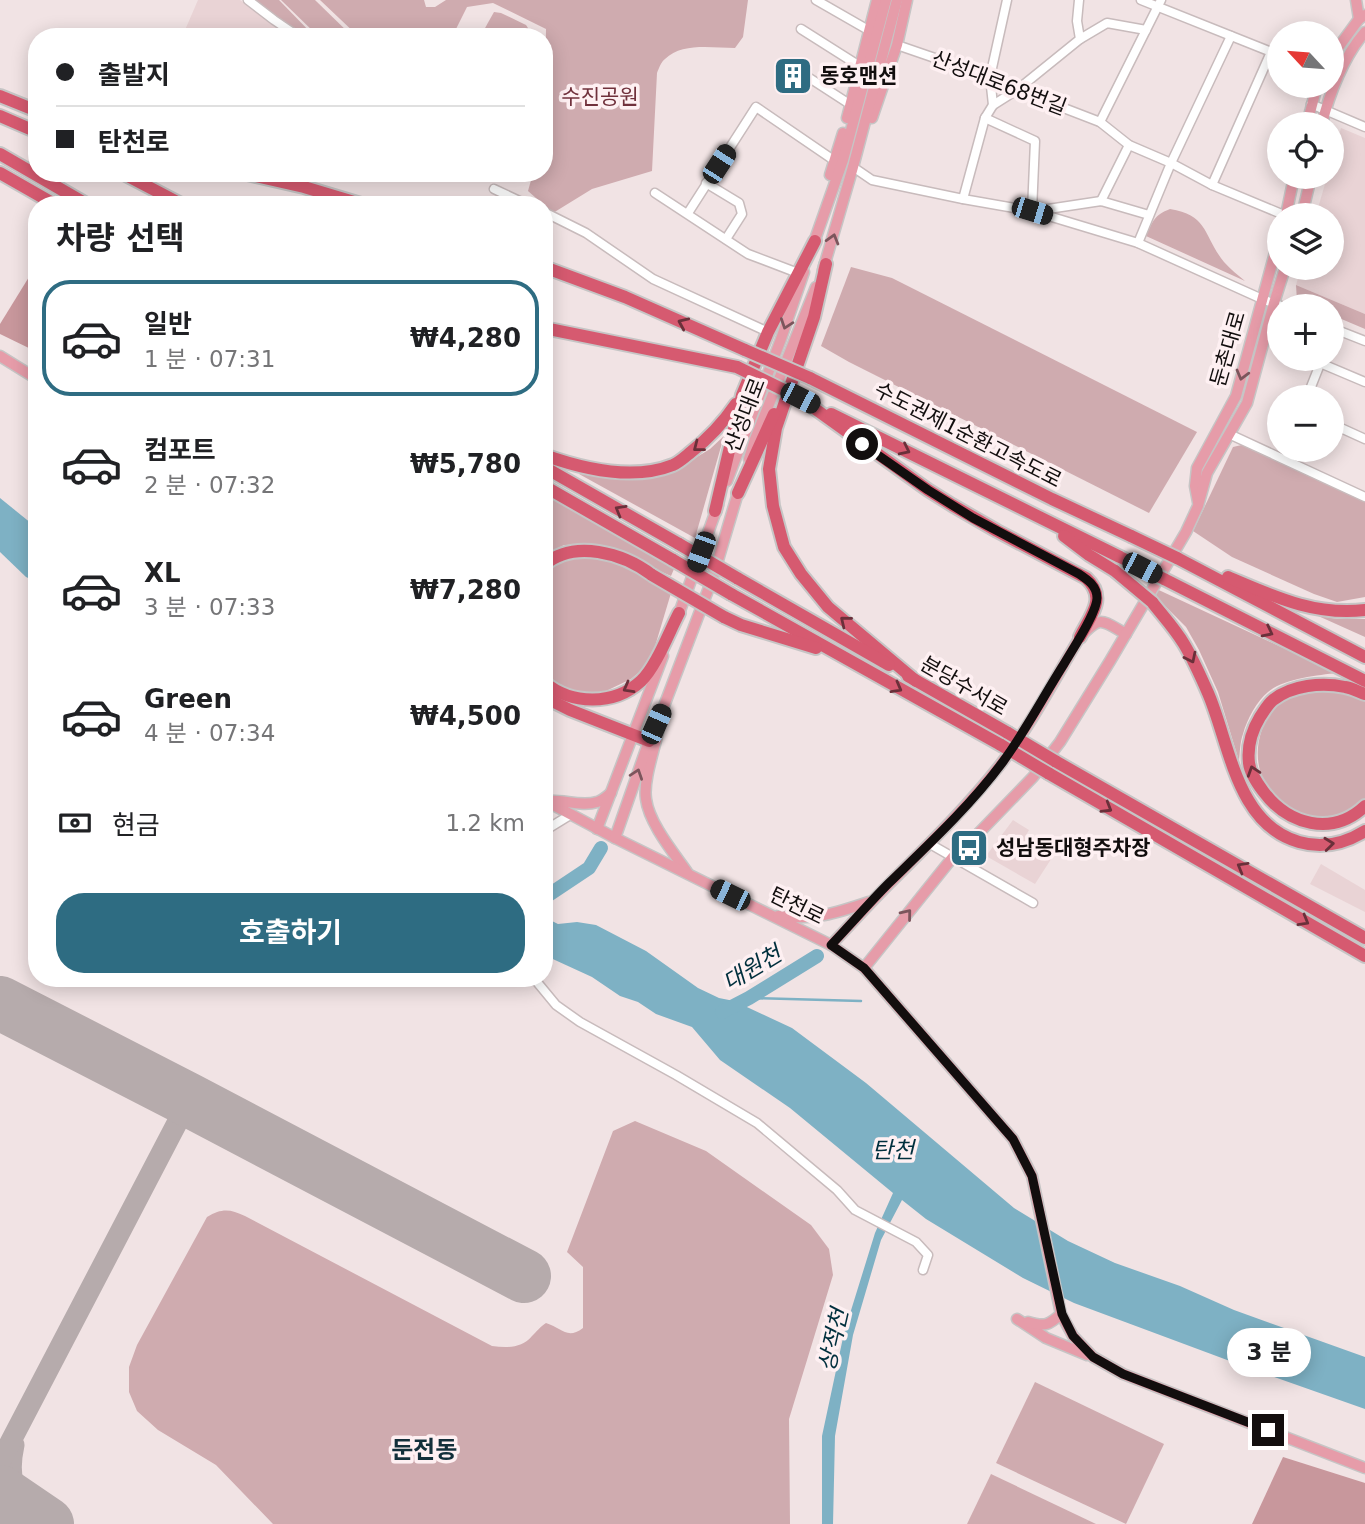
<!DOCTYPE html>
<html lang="ko">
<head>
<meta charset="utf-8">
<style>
  :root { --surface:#fff; --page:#f2f2f2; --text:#202124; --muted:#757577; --line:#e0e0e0; --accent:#2e6c82 }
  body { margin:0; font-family:"DejaVu Sans","Noto Sans KR",sans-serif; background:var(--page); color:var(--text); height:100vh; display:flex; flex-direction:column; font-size:26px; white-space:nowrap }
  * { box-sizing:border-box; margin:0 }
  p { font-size:23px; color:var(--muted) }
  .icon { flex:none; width:38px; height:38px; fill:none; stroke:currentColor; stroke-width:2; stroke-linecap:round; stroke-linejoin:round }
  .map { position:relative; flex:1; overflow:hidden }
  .sheet { position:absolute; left:28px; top:196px; width:525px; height:791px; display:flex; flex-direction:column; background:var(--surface); border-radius:28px; box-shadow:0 4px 18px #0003 }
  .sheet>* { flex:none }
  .top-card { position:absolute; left:28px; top:28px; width:525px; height:154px; border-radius:28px; box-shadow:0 4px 18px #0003; display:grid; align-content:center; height:154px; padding:0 28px; background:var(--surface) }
  .needle { width:46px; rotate:296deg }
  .tools { position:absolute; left:1267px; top:21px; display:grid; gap:14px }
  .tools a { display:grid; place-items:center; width:77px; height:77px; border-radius:50%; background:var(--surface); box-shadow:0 4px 18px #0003; font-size:35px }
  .end { position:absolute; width:32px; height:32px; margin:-16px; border:9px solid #120e0e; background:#fff; box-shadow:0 0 0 4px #fff }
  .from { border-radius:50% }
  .bubble { position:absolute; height:49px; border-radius:24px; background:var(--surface); box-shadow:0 4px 18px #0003; font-size:23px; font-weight:700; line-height:49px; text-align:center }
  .car { position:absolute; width:21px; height:42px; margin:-21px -10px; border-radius:9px; box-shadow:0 0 5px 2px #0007; background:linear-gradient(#222 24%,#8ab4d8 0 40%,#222 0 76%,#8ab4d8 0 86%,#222 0) }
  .top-card b { display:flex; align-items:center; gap:24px; height:66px; font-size:26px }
  .top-card b+b { border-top:2px solid var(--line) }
  .top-card i { width:18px; height:18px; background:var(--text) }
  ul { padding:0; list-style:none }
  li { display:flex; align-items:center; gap:21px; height:116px; margin:0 14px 10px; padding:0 14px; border:4px solid transparent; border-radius:28px }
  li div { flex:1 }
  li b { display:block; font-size:26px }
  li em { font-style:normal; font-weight:700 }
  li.selected { border-color:var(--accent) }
  li>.icon { width:63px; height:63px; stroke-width:1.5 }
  h2 { padding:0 28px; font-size:32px; line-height:84px }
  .pay { display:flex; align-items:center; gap:18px; height:77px; padding:0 28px; font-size:26px }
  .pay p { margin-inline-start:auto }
  .cta { display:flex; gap:14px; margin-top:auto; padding:14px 28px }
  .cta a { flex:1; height:80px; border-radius:28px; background:var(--accent); color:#fff; font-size:28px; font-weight:700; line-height:80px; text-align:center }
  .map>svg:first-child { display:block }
  .built { fill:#e9d3d5 }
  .green { fill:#cfabaf }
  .forest { fill:#c8979c }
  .water { fill:#7eb1c4 }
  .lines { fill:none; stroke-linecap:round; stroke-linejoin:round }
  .stream { stroke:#7eb1c4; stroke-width:2.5 }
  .river { stroke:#7eb1c4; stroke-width:14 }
  .taxiway { stroke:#b6abac; stroke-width:21 }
  .runway { stroke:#b6abac; stroke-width:54 }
  .minor-casing { stroke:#c8bbbc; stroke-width:11 }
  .major-casing { stroke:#c6c5c5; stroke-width:13 }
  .highway-casing { stroke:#c6c5c5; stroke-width:16 }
  .minor { stroke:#fff; stroke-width:8 }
  .major { stroke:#e69ca9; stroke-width:10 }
  .highway { stroke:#d65a70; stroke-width:12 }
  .highway-bridge-casing { stroke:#c6c5c5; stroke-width:16; stroke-linecap:butt }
  .highway-bridge { stroke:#d65a70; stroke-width:12 }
  .oneway { stroke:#7c555c }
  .oneway2 { stroke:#6a303a }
  .route { stroke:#120e0e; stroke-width:9 }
  .labels { text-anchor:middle; stroke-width:7; stroke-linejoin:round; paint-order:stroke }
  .poi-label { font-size:21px; font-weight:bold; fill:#120e0e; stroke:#fef0f2; text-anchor:start }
  .street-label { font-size:21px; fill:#120e0e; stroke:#fef0f2 }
  .park-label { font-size:21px; fill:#70303b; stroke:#fef0f2 }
  .water-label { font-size:23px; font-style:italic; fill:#002f3d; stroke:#fef0f2 }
  .quarter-label { font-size:24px; font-weight:bold; fill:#122f3a; stroke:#fef0f2 }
</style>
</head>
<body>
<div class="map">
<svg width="1365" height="1524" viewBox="0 0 1365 1524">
  <rect width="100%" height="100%" fill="#f1e3e4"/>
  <g class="built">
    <polygon points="198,0 240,0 294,37 182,37"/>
    <polygon points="1341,128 1365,138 1365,314 1296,285 1301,268 1332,268 1332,215 1316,215 1327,177 1332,177 1332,160"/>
    <polygon points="1013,820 1029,830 1025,837 1055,853 1035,884 986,856"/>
    <polygon points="1321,864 1365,890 1365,912 1310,884"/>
  </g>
  <g class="green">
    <polygon points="254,0 279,0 315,37 304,37 296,33"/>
    <polygon points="281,0 315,0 353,37 319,37"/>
    <path d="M320 0H424L426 7H435L446 0H748L743 37 735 48C713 48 682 42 665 59 661 62 659 68 657 73L652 171 592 189 553 213 528 191 533 173H544V137L546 131 544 130 546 29 493 3 467 7 454 33 458 37H359Z"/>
    <polygon points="494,12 501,13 526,25 528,28 524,37 480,37"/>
    <path d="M1170 209C1209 215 1203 236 1224 262 1230 269 1238 275 1245 281L1146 236C1153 221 1154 215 1170 209Z"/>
    <polygon points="851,267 892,278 1197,432 1149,513 849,362 821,346"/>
    <polygon points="1296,285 1365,314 1365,329 1332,315 1332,306 1311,306 1297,301"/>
    <polygon points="724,436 695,538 579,474 600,475 679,468 710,449"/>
    <polygon points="1246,444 1365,499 1365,597 1337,602 1314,594 1232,557 1193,531 1233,447"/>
    <polygon points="544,494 674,569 671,576 598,544 564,545 544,555"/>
    <polygon points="575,557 602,558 639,573 671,593 650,663 631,679 604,692 581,693 557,685 544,674 544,574 553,566"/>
    <path d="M1148 585 1337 673C1318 675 1283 679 1268 692 1257 701 1247 719 1243 734 1240 742 1240 752 1239 761L1218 692 1199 650 1186 627 1162 603Z"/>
    <polygon points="1316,615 1337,619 1365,619 1365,637"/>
    <path d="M1321 690 1344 693 1365 701V799C1356 807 1345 815 1332 817 1313 820 1286 811 1273 796 1246 764 1256 712 1294 694 1302 690 1312 691 1321 690Z"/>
    <path d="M635 1121 706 1151 811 1225 829 1249 833 1275 789 1419 790 1524H273L216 1465 158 1430 137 1411 129 1392V1367L137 1345 207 1217C222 1208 230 1209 245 1216L492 1346C508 1348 522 1348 532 1336 537 1331 540 1327 546 1323 562 1328 567 1340 583 1328V1267L567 1252 613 1131Z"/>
    <polygon points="1035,1382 1164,1444 1126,1524 996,1463"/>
    <polygon points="991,1474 1096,1524 967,1524"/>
  </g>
  <g class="forest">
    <polygon points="37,264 37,352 0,334 0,324"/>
    <polygon points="1283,1457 1365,1483 1365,1524 1252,1524"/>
  </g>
  <g class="water">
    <polygon points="0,498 37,528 37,582 26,577 0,552"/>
    <polygon points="544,917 558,924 577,922 596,925 646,951 698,988 719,998 734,1001 792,1028 866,1083 1014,1208 1068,1241 1115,1263 1180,1286 1234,1310 1365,1357 1365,1409 1254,1370 1074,1303 1023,1278 926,1219 902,1200 881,1240 853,1335 835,1436 833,1524 822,1524 822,1436 844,1333 875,1233 893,1193 790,1108 720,1060 692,1027 656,1014 638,1002 620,996 592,977 544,955"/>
  </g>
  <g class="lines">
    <polyline class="stream" points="749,998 861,1001"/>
    <g class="river">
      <polyline points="544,898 589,868 601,848"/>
      <polyline points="722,1012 749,998 817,956"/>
    </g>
    <g class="taxiway">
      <path d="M14 1445C7 1477 13 1492 34 1515"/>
      <polyline points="0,1462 189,1100"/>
    </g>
    <g class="runway">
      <polyline points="0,1003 189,1100 524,1276"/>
      <polyline points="0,1492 47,1524"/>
    </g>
    <g class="minor-casing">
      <g id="minor">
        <polyline points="248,0 274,20 299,37"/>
        <polyline points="816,0 870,31"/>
        <polyline points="1141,0 1279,55"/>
        <polyline points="801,29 861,67"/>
        <polyline points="1080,39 1107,23 1146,30"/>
        <polyline points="897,45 990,77 1017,90 1100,122 1129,145 1171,163 1212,185 1284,215"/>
        <polyline points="794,68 851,105"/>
        <polyline points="1311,104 1365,127"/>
        <polyline points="993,105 1017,90 1080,39 1077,21 1079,0"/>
        <polyline points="985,118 1035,141 1032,211"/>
        <polyline points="1100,122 1161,0"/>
        <polyline points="853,167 872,180 963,199 1032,211 1138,243 1262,299 1281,306"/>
        <polyline points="706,183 739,203 742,214 726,239"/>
        <polyline points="1212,185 1271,52"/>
        <polyline points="494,189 528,205"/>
        <polyline points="655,193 748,254 798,273"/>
        <polyline points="963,199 985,118 993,105 990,77 1007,0"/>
        <polyline points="1101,201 1129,145"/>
        <polyline points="1035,211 1101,201 1149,215"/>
        <polyline points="544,212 586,233 653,279 768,332"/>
        <polyline points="688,213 756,107 835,161"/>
        <polyline points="1138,243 1171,163 1231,36"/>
        <polyline points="1332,328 1365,341"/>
        <polyline points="1320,363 1365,382"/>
        <polyline points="1307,397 1322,359"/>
        <polyline points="1332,424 1365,439"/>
        <polyline points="1229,434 1365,497"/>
        <polyline points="544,831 570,815"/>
        <polyline points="930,844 1033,903"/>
        <polyline points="531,978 537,982 556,1005 580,1022 676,1075 757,1123 837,1190 855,1210 916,1242 928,1255 923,1270"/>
      </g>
    </g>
    <g class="major-casing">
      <g id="major">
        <polyline points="1356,0 1359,19"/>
        <polyline points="1332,56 1359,19 1365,15"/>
        <polyline points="847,118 877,0"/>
        <polyline points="872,118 897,45 907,0"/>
        <polyline points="1307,124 1317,86"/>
        <path d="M1322 124C1329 94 1344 56 1365 32"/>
        <polyline points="830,175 843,133"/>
        <polyline points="1286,215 1294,177"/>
        <polyline points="1302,215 1311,177"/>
        <polyline points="812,248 843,160 886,0"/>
        <polyline points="823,270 853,167 897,0"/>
        <polyline points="0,356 37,379"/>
        <polyline points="749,459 755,439 816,287"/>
        <polyline points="727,481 781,339 804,272"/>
        <polyline points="1198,502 1195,486 1197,468 1236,396 1279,238"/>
        <polyline points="677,619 718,505"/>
        <path d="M659 728C655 748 643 780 646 799 649 823 673 852 687 872"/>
        <polyline points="544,800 615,838 831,945 864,968 1013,1139 1032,1176 1061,1314 1073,1336 1093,1357 1123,1374 1365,1468"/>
        <path d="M546 801C563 799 581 807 597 802 602 801 607 796 611 793"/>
        <polyline points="597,829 663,656"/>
        <polyline points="615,838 649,741 664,706 713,577 740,486"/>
        <path d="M778 916C814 920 834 914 869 902"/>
        <path d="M831 945C851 924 870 903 890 883 928 845 967 807 1000 765 1031 725 1054 680 1080 637 1101 615 1101 620 1126 634"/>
        <polyline points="864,968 953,857 974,838 1033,777 1060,742 1110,661 1186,532 1198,506 1207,473 1247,403 1274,303 1285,268"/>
        <polyline points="1017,1319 1046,1338 1087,1355"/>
        <path d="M1028 1322C1045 1327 1049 1325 1061 1314"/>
      </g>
    </g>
    <g class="highway-casing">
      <g id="highway">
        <polyline points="0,96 37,111"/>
        <polyline points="0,116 37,132"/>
        <polyline points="0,154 88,205"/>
        <polyline points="0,173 56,205"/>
        <polyline points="122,173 183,205"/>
        <polyline points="243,173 304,187 364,205"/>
        <polyline points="826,264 814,317 776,428 769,469 773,506 784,547 801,574 828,607 916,681"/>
        <polyline points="544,267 625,297 745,350"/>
        <polyline points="544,328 737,367"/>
        <polyline points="810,378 1052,499 1131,536"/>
        <path d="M800 398 928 490 952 505 997 531 1086 578C1108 598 1090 616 1080 637"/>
        <polyline points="831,414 1120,557"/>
        <path d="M544 455C583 469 633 481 673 465 680 462 686 456 691 452 709 438 723 423 736 404"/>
        <polyline points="544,467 679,544"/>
        <polyline points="544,486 673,560"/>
        <polyline points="738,493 774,414"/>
        <polyline points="715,511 742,395 768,332 815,241"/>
        <polyline points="1064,536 1089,555 1115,571"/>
        <polyline points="1177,558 1365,657"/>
        <path d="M544 565C574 539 623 553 652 575"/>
        <path d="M1228 577C1273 596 1314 616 1365 610"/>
        <polyline points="737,578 889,665"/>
        <polyline points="1164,579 1365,681"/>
        <polyline points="731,594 1001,745"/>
        <path d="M1152 602C1163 616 1175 629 1184 644 1193 659 1201 677 1208 693 1230 744 1236 824 1299 842 1323 849 1344 844 1365 831"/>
        <polyline points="724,617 741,625 816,648"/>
        <polyline points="908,676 1008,733"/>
        <path d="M544 682C571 705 614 706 641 681 656 667 669 632 679 613"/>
        <path d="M1365 694C1359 692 1352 688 1345 687 1322 682 1292 685 1273 700 1268 704 1264 711 1260 717 1251 732 1247 746 1249 763 1250 773 1257 783 1263 791 1288 825 1332 837 1365 806"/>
        <polyline points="544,697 570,710 649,741"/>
        <polyline points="1055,761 1365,938"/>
        <polyline points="1048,773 1365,956"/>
      </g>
    </g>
    <use href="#minor" class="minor"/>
    <use href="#major" class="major"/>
    <use href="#highway" class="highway"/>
    <g class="highway-bridge-casing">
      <g id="highway-bridge">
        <polyline points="745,350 810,378"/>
        <polyline points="737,367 800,398"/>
        <polyline points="1131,536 1177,558"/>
        <polyline points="679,544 737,578"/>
        <polyline points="1120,557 1164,579"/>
        <polyline points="673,560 731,594"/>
        <polyline points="1115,571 1152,602"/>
        <polyline points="652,575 724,617"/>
        <polyline points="1008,733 1055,761"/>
        <polyline points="1001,745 1048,773"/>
      </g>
    </g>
    <use href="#highway-bridge" class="highway-bridge"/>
  </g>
  <defs><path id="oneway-chevron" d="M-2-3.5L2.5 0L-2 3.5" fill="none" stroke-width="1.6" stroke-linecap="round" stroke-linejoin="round" transform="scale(1.75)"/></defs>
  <g class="oneway">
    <use href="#oneway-chevron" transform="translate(833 239) rotate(-74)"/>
    <use href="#oneway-chevron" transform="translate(786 324) rotate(109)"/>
    <use href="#oneway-chevron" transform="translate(1242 375) rotate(105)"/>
    <use href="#oneway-chevron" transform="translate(637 774) rotate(-71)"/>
    <use href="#oneway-chevron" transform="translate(907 914) rotate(-51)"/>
  </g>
  <g class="oneway2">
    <use href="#oneway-chevron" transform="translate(683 323) rotate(-156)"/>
    <use href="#oneway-chevron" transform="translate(698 447) rotate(142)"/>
    <use href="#oneway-chevron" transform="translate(905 450) rotate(26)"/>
    <use href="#oneway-chevron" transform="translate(620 510) rotate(-150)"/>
    <use href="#oneway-chevron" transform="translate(845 621) rotate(-141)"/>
    <use href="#oneway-chevron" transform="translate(1268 632) rotate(27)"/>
    <use href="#oneway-chevron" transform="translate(1191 658) rotate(64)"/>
    <use href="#oneway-chevron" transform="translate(628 688) rotate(151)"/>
    <use href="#oneway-chevron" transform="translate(897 688) rotate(29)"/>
    <use href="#oneway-chevron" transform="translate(1253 771) rotate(-108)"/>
    <use href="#oneway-chevron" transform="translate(1107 808) rotate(31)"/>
    <use href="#oneway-chevron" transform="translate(1329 844) rotate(-6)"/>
    <use href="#oneway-chevron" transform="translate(1242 867) rotate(-150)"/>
    <use href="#oneway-chevron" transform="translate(1304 921) rotate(30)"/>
  </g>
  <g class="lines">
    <path class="route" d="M862 444 928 490 973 518 1079 574C1088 580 1097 586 1097 598 1097 613 1072 650 1064 664 1043 697 1025 732 1002 763 969 807 928 845 889 883 869 903 851 924 831 945L864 968 1013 1139 1032 1176 1062 1314 1073 1336 1093 1357 1123 1374 1268 1430"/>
  </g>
  <defs>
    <g id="building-square" transform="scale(2.0125)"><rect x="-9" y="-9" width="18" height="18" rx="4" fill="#2e6c82" stroke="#fef0f2"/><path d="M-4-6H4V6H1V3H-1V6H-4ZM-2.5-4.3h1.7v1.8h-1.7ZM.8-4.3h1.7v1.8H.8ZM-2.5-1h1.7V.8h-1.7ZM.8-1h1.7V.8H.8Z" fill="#fff"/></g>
    <g id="bus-square" transform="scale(2.0125)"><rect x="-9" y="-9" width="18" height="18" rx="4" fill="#2e6c82" stroke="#fef0f2"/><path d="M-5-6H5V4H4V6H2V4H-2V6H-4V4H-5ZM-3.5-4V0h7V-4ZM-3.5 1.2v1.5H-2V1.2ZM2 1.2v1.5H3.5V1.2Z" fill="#fff"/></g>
  </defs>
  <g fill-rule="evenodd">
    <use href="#building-square" x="793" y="76"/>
    <use href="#bus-square" x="969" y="848"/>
  </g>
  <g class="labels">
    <g class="poi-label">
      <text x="820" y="83">동호맨션</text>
      <text x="996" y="855">성남동대형주차장</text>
    </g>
    <g class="street-label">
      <text transform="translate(999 83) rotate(21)" y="7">산성대로68번길</text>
      <text transform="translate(1228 349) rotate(-74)" y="7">둔촌대로</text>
      <text transform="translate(745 415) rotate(-69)" y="7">산성대로</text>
      <text transform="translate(968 435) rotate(27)" y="7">수도권제1순환고속도로</text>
      <text transform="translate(964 686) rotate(30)" y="7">분당수서로</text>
      <text transform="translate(797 906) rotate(26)" y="7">탄천로</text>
    </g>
    <g class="park-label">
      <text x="600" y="104">수진공원</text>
    </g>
    <g class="water-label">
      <text transform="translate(752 968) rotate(-31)" y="8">대원천</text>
      <text x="893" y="1158">탄천</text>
      <text transform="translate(833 1340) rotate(-77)" y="8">상적천</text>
    </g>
    <g class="quarter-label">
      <text x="424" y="1458">둔전동</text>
    </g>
  </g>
</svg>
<div class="tools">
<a><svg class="needle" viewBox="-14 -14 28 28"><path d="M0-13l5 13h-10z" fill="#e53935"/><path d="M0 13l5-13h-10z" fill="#757577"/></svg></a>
<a><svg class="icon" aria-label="locate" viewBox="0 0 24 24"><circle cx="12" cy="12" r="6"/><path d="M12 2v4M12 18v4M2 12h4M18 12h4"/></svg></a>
<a><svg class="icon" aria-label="layers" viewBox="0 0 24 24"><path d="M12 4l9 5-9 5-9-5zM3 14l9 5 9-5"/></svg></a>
<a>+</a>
<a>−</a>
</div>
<i class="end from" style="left:862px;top:444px"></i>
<i class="end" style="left:1268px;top:1430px"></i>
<div class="bubble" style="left:1227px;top:1328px;width:84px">3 분</div>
<i class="car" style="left:719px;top:164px;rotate:33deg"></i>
<i class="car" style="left:1032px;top:211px;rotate:107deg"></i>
<i class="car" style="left:800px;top:398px;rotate:117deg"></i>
<i class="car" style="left:701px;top:552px;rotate:200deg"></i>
<i class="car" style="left:1142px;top:568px;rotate:117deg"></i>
<i class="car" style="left:656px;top:724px;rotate:24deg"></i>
<i class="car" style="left:730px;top:895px;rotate:296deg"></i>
<div class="top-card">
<b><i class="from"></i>출발지</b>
<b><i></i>탄천로</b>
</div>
<section class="sheet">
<h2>차량 선택</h2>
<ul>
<li class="selected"><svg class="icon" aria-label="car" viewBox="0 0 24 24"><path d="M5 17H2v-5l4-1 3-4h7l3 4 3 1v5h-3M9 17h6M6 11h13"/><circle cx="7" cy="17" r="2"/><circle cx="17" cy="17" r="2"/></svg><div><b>일반</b><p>1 분 · 07:31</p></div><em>₩4,280</em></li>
<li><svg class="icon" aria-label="car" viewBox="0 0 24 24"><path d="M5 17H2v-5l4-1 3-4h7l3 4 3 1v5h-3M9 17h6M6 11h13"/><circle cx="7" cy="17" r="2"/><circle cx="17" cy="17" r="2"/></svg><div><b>컴포트</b><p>2 분 · 07:32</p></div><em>₩5,780</em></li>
<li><svg class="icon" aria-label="car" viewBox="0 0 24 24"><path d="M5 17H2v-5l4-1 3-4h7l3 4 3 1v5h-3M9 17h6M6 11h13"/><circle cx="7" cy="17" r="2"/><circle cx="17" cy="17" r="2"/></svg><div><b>XL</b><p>3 분 · 07:33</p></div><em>₩7,280</em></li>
<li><svg class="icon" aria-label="car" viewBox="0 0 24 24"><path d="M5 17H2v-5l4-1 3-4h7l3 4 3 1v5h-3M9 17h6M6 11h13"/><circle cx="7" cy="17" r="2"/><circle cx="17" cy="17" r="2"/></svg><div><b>Green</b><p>4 분 · 07:34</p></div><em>₩4,500</em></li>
</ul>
<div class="pay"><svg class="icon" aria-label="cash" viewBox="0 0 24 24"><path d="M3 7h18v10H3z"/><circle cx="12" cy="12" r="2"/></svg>현금<p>1.2 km</p></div>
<div class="cta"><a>호출하기</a></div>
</section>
</div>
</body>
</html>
